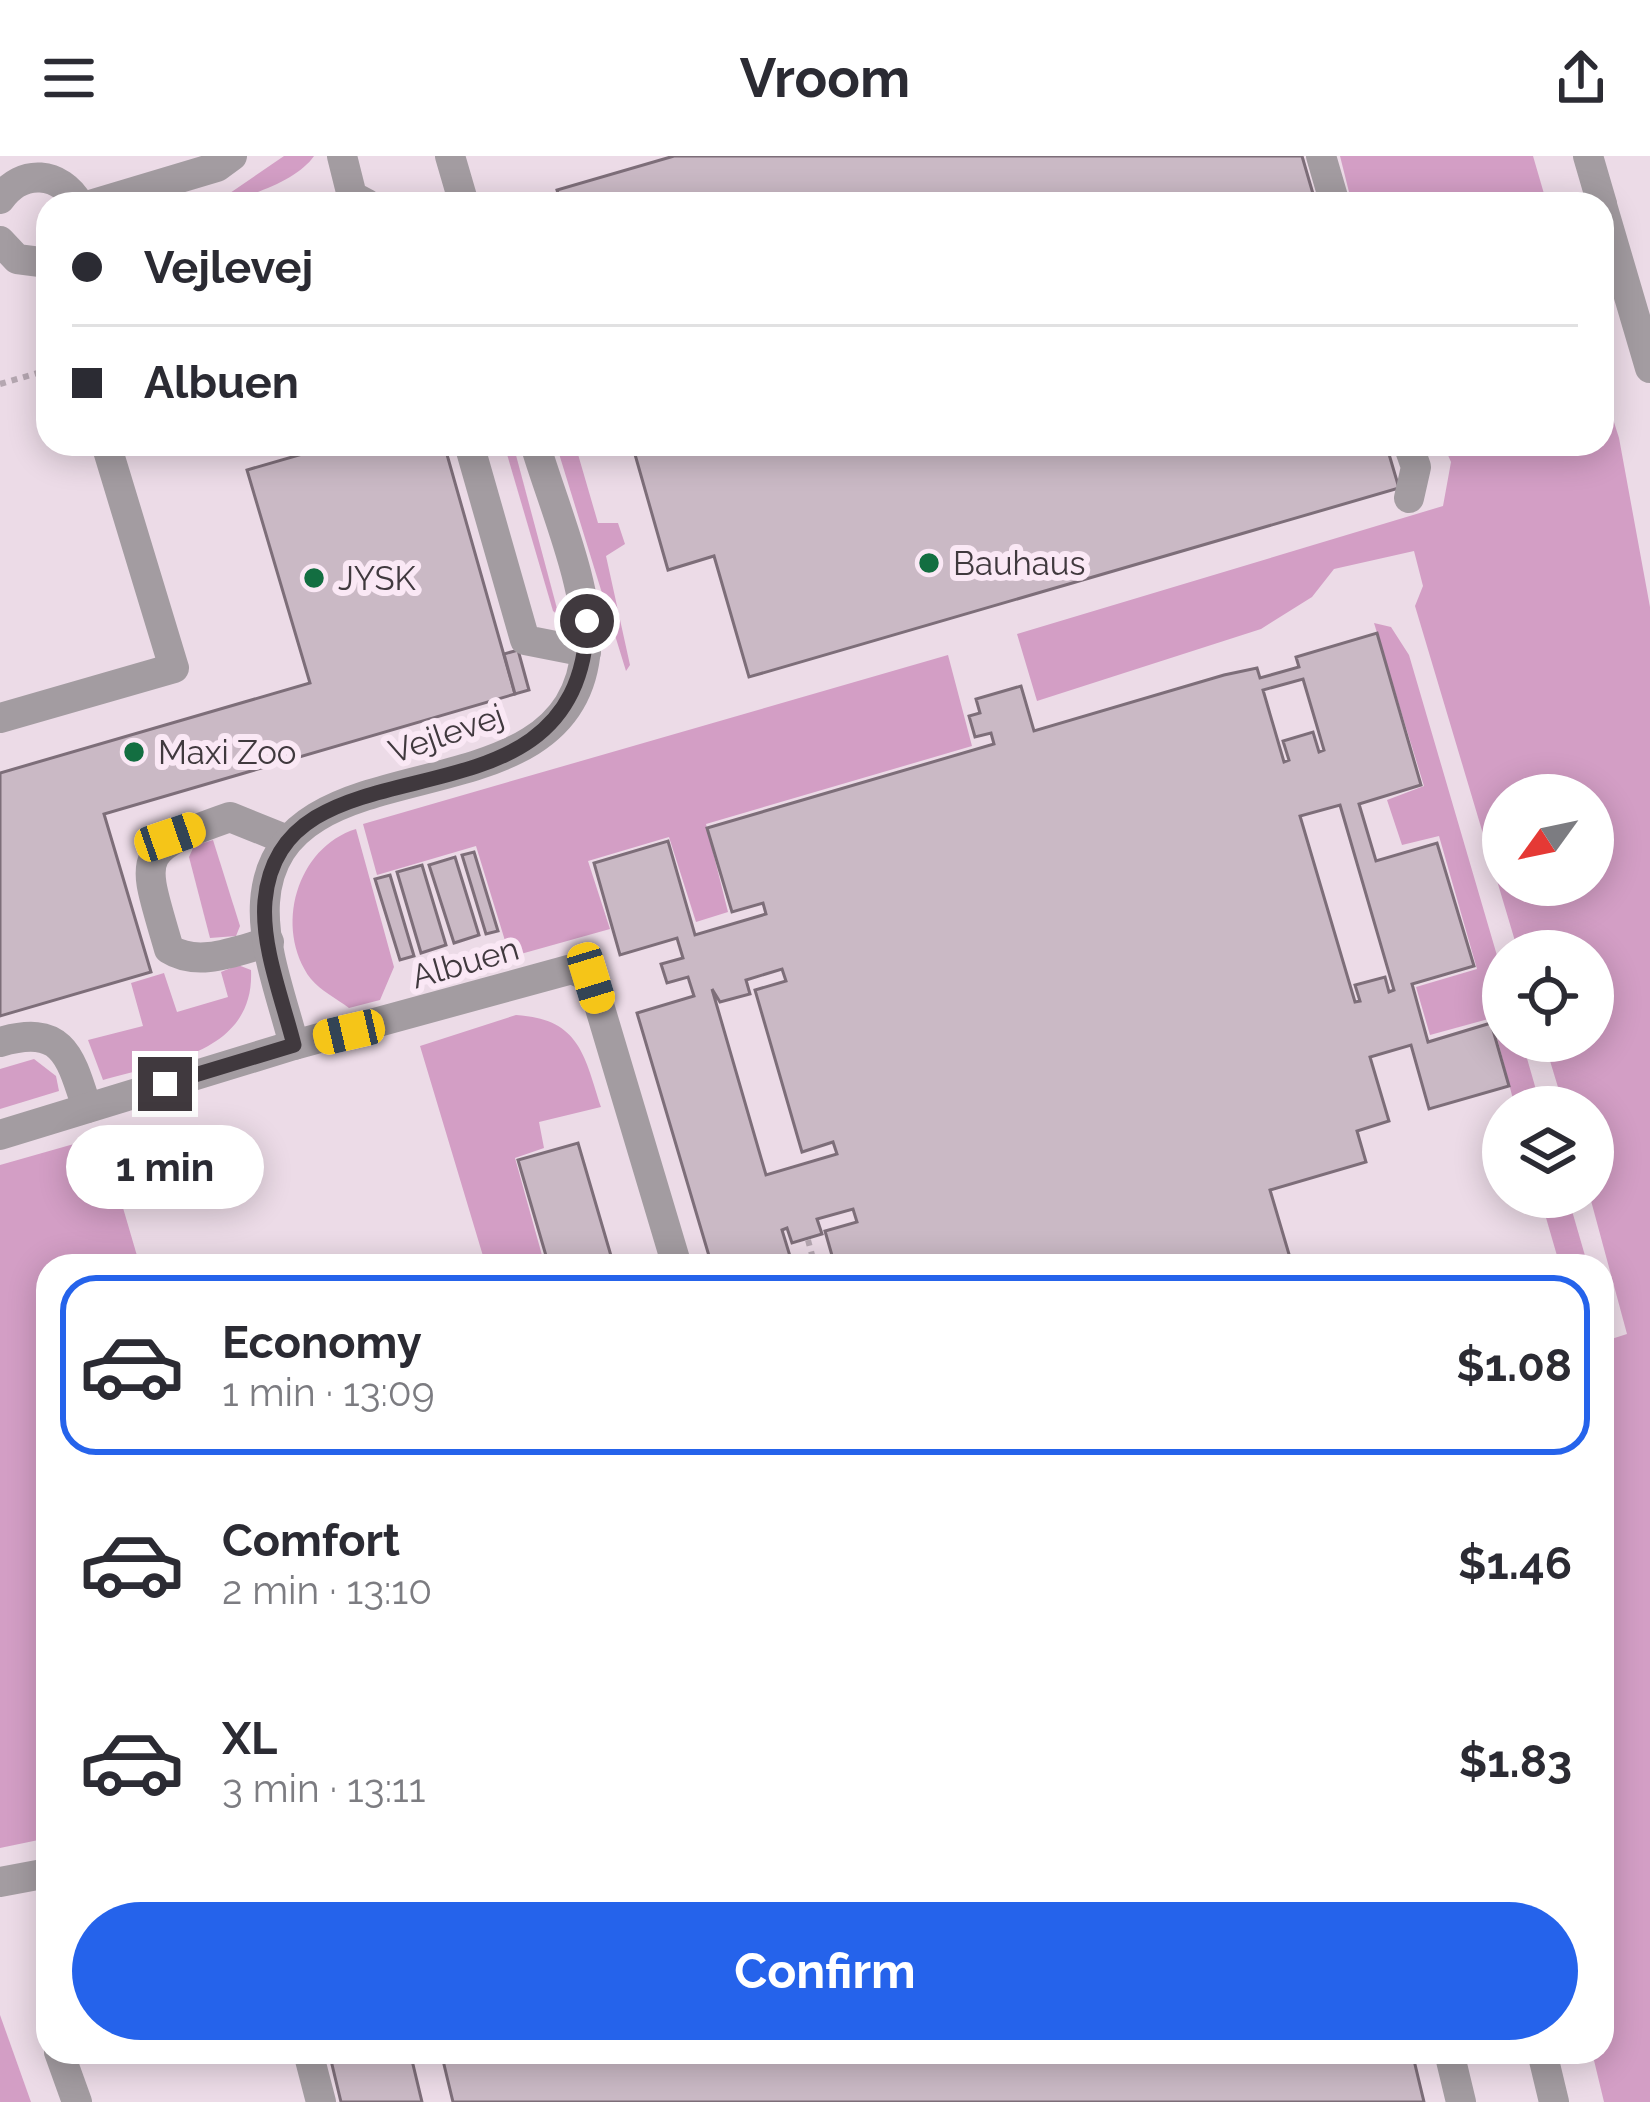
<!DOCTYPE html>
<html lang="en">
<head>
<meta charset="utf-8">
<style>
  :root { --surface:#fff; --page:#f7f7f7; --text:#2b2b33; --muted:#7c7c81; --line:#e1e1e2; --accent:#2563eb }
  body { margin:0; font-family:Raleway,sans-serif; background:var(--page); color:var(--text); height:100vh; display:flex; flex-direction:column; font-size:45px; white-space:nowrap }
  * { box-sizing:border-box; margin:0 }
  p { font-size:39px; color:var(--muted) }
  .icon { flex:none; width:66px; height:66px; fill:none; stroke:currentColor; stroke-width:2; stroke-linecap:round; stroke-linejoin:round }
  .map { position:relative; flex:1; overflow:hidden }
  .drawer { position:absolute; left:36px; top:1098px; width:1578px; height:810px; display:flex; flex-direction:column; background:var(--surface); border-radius:36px; box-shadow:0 6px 30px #0003 }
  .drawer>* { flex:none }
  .top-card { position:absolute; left:36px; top:36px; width:1578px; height:264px; border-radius:36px; box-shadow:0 6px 30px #0003; display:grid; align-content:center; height:264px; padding:0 36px; background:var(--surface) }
  .needle { width:78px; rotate:237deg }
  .controls { position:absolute; left:1482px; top:618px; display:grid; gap:24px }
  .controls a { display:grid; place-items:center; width:132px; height:132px; border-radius:50%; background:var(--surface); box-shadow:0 6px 30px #0003; font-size:60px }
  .end { position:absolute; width:54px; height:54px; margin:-27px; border:15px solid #40393e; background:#fff; box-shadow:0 0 0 6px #fff }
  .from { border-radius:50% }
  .bubble { position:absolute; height:84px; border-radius:42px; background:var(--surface); box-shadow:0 6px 30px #0003; font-size:39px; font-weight:700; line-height:84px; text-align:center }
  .car { position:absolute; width:36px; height:72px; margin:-36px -18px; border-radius:15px; box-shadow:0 0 9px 3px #0007; background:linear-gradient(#f5c518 24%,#345 0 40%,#f5c518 0 76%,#345 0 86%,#f5c518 0) }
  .top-card b { display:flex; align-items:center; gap:42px; height:114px; font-size:45px }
  .top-card b+b { border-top:3px solid var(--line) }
  .top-card i { width:30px; height:30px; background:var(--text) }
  ul { padding:21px 0 0; list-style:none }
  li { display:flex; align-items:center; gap:36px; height:180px; margin:0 24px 18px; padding:0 12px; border:6px solid transparent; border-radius:36px }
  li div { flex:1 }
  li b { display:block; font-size:45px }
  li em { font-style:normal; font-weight:700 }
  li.active { border-color:var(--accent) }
  li>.icon { width:108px; height:108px; stroke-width:1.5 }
  .cta { display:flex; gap:24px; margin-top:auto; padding:24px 36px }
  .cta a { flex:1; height:138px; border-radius:72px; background:var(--accent); color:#fff; font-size:48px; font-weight:700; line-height:138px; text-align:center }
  header { display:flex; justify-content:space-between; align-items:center; height:156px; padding:0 36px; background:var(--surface); font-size:54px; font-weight:700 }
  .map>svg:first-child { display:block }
  .green { fill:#d39ec5; fill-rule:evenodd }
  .building { fill:#cab9c5; stroke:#7d6e79; stroke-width:3; fill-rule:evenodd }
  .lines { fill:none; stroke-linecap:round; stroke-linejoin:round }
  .path { stroke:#b5a7b1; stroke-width:6; stroke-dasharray:6 6; stroke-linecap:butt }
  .minor { stroke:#a39ca1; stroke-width:30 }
  .route { stroke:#40393e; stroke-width:15 }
  .poi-dot { fill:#136e41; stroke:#fae8f5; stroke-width:4.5 }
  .labels { text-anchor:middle; stroke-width:12; stroke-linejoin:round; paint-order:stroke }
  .poi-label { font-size:33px; fill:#40393e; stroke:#fae8f5; text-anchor:start }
  .street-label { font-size:33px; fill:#40393e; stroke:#fae8f5 }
</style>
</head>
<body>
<header><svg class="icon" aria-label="menu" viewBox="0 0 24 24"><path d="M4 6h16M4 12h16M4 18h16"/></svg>Vroom<svg class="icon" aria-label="share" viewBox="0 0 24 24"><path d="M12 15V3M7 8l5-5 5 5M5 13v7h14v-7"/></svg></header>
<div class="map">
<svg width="1650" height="1946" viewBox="0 0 1650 1946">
  <rect width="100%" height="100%" fill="#ecdbe7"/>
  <g class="green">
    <path d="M284 0H314C296 27 233 48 201 48L230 37Z"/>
    <polygon points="1340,0 1533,0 1547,48 1352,48"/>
    <path d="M1602 228 1619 282 1650 451V1946H1604L1592 1896H1602V1186L1627 1178 1590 1041 1593 951H1564L1544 885H1593V795H1518L1415 450 1423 430 1414 395 1334 413 1312 441 1261 473 1037 545 1017 478 1443 350 1451 306 1443 288H1602ZM1503 639H1593V729H1503Z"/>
    <polygon points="504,288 513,288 559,460 553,455"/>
    <polygon points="556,288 575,288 598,367 618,367 625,388 606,400 630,509 626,515"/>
    <polygon points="1374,467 1391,471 1409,499 1503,820 1503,885 1522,885 1541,951 1515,951 1492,862 1430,879 1416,831 1477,813 1439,680 1402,689 1387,644 1424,630"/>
    <polygon points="948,499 972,590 706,668 728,756 696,766 669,681 588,705 610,773 510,801 476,690 377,719 363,668"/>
    <path d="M356 673 394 811 380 844 349 852C337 843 320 834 311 823 273 772 297 691 356 673Z"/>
    <polygon points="213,684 240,770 236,780 210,782 189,701 194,690"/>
    <path d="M238 809 251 814C255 897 165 906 103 924L88 884 143 870 131 827 164 817 177 856 228 841 221 816Z"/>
    <path d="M516 859C580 863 584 899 601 951L539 966 544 992 515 1002 545 1110H486L420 890Z"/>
    <polygon points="34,903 56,920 59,935 0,953 0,913"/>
    <polygon points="102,980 140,1110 48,1110 48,1682 0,1692 0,1009"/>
    <polygon points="1540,1041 1568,1041 1588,1110 1560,1110"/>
    <polygon points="0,1859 31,1946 0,1946"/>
  </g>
  <g class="building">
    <polygon points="674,0 1302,0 1316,48 561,48 557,34"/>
    <polygon points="337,288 444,288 515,538 104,658 151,816 0,860 0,617 310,527 247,314"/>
    <polygon points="632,288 1386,288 1399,332 749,521 714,400 668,414"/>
    <path d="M1377 477 1421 629 1359 648 1376 705 1437 687 1474 810 1412 828 1428 886 1491 867 1509 930 1429 953 1411 889 1370 901 1389 965 1357 975 1366 1006 1270 1034 1291 1105 1273 1110H835L825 1075 857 1066 853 1053 817 1063 822 1078 792 1087 787 1072 782 1074 793 1110H712L637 857 694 840 688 821 667 827 661 808 683 802 677 782 620 799 594 707 668 685 695 779 766 758 763 747 732 756 707 672 994 588 991 577 975 581 969 560 980 557 976 543 1021 530 1034 575 1224 519 1257 512 1260 522 1299 511 1296 501ZM1303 523 1324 594 1319 596 1313 576 1283 585 1289 604 1284 606 1263 534ZM1340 649 1394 834 1389 836 1385 821 1355 829 1360 845 1355 846 1300 660ZM782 813 786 825 755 834 802 996 833 986 837 998 766 1019 712 833 720 846 750 838 746 824Z"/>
    <polygon points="518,494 529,534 515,538 504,498"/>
    <polygon points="474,696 498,775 486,778 462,699"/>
    <polygon points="455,701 479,779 454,787 429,709"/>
    <polygon points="422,709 446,789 421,797 397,716"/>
    <polygon points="390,719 414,800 400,804 375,723"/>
    <polygon points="578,987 614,1110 549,1110 518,1004"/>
    <polygon points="329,1896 410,1896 422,1946 341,1946"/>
    <polygon points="441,1896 1412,1896 1424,1946 453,1946"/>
  </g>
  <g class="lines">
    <g class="path">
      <polyline points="0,228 48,214"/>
      <polyline points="808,1084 815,1110"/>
    </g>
    <g class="minor">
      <polyline points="342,0 352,40 367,48"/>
      <polyline points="450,0 464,48"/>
      <polyline points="1321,0 1335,48"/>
      <polyline points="1588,0 1602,48"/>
      <path d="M0 43C22 12 60 15 79 48"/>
      <polyline points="93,48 217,11 232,0"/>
      <polyline points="1602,49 1650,212"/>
      <polyline points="0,85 17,103 48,107"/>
      <polyline points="469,288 525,484 586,496"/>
      <polyline points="1408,288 1416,311 1409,342"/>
      <polyline points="0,562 174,512 106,288"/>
      <path d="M269 786C238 794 199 812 169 793 142 699 132 695 230 661L287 684"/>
      <path d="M0 886C63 868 70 899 87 952"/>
      <path d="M294 889C283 845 262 792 265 746 276 576 574 674 586 491 590 433 552 346 535 288"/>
      <polyline points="0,979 294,889 572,813 591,822 677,1110"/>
      <polyline points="0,1726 48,1717"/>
      <polyline points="59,1896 77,1946"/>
      <polyline points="308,1896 321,1946"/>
      <polyline points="1449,1896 1461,1946"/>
      <polyline points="1542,1896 1554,1946"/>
    </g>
  </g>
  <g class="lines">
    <path class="route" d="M165 928 294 889C283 845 261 790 265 745 281 567 582 692 587 465"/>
  </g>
  <g class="poi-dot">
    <circle cx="929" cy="407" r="12"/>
    <circle cx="314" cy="422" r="12"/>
    <circle cx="134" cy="596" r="12"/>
  </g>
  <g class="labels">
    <g class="poi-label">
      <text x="953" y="419">Bauhaus</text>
      <text x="338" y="434">JYSK</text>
      <text x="158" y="608">Maxi Zoo</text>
    </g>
    <g class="street-label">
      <text transform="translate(446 577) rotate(-19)" y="12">Vejlevej</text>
      <text transform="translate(465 806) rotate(-16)" y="12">Albuen</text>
    </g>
  </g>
</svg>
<div class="controls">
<a><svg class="needle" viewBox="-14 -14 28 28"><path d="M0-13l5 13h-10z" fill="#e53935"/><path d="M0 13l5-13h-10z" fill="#7c7c81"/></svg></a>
<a><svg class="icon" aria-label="locate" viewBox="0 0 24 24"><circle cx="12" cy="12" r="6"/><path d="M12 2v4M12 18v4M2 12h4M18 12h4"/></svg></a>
<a><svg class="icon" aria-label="layers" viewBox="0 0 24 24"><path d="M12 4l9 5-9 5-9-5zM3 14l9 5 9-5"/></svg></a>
</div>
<i class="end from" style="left:587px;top:465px"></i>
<i class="end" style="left:165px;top:928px"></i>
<div class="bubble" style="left:66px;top:969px;width:198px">1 min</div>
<i class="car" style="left:170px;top:681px;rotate:71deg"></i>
<i class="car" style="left:591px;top:822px;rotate:163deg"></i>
<i class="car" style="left:349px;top:876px;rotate:257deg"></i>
<div class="top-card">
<b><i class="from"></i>Vejlevej</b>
<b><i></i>Albuen</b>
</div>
<section class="drawer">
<ul>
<li class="active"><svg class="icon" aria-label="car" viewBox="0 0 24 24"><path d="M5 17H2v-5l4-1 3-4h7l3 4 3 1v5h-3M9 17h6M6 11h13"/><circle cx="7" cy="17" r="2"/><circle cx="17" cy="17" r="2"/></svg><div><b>Economy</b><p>1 min · 13:09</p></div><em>$1.08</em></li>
<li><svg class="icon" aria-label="car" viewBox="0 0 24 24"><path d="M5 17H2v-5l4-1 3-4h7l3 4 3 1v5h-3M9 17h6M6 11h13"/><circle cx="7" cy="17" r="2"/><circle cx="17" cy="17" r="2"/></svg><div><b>Comfort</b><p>2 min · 13:10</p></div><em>$1.46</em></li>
<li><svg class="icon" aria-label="car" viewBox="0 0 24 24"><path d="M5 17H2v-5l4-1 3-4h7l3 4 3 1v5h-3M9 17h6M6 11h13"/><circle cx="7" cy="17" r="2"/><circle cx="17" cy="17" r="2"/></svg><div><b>XL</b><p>3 min · 13:11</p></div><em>$1.83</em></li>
</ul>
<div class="cta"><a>Confirm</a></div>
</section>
</div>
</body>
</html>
